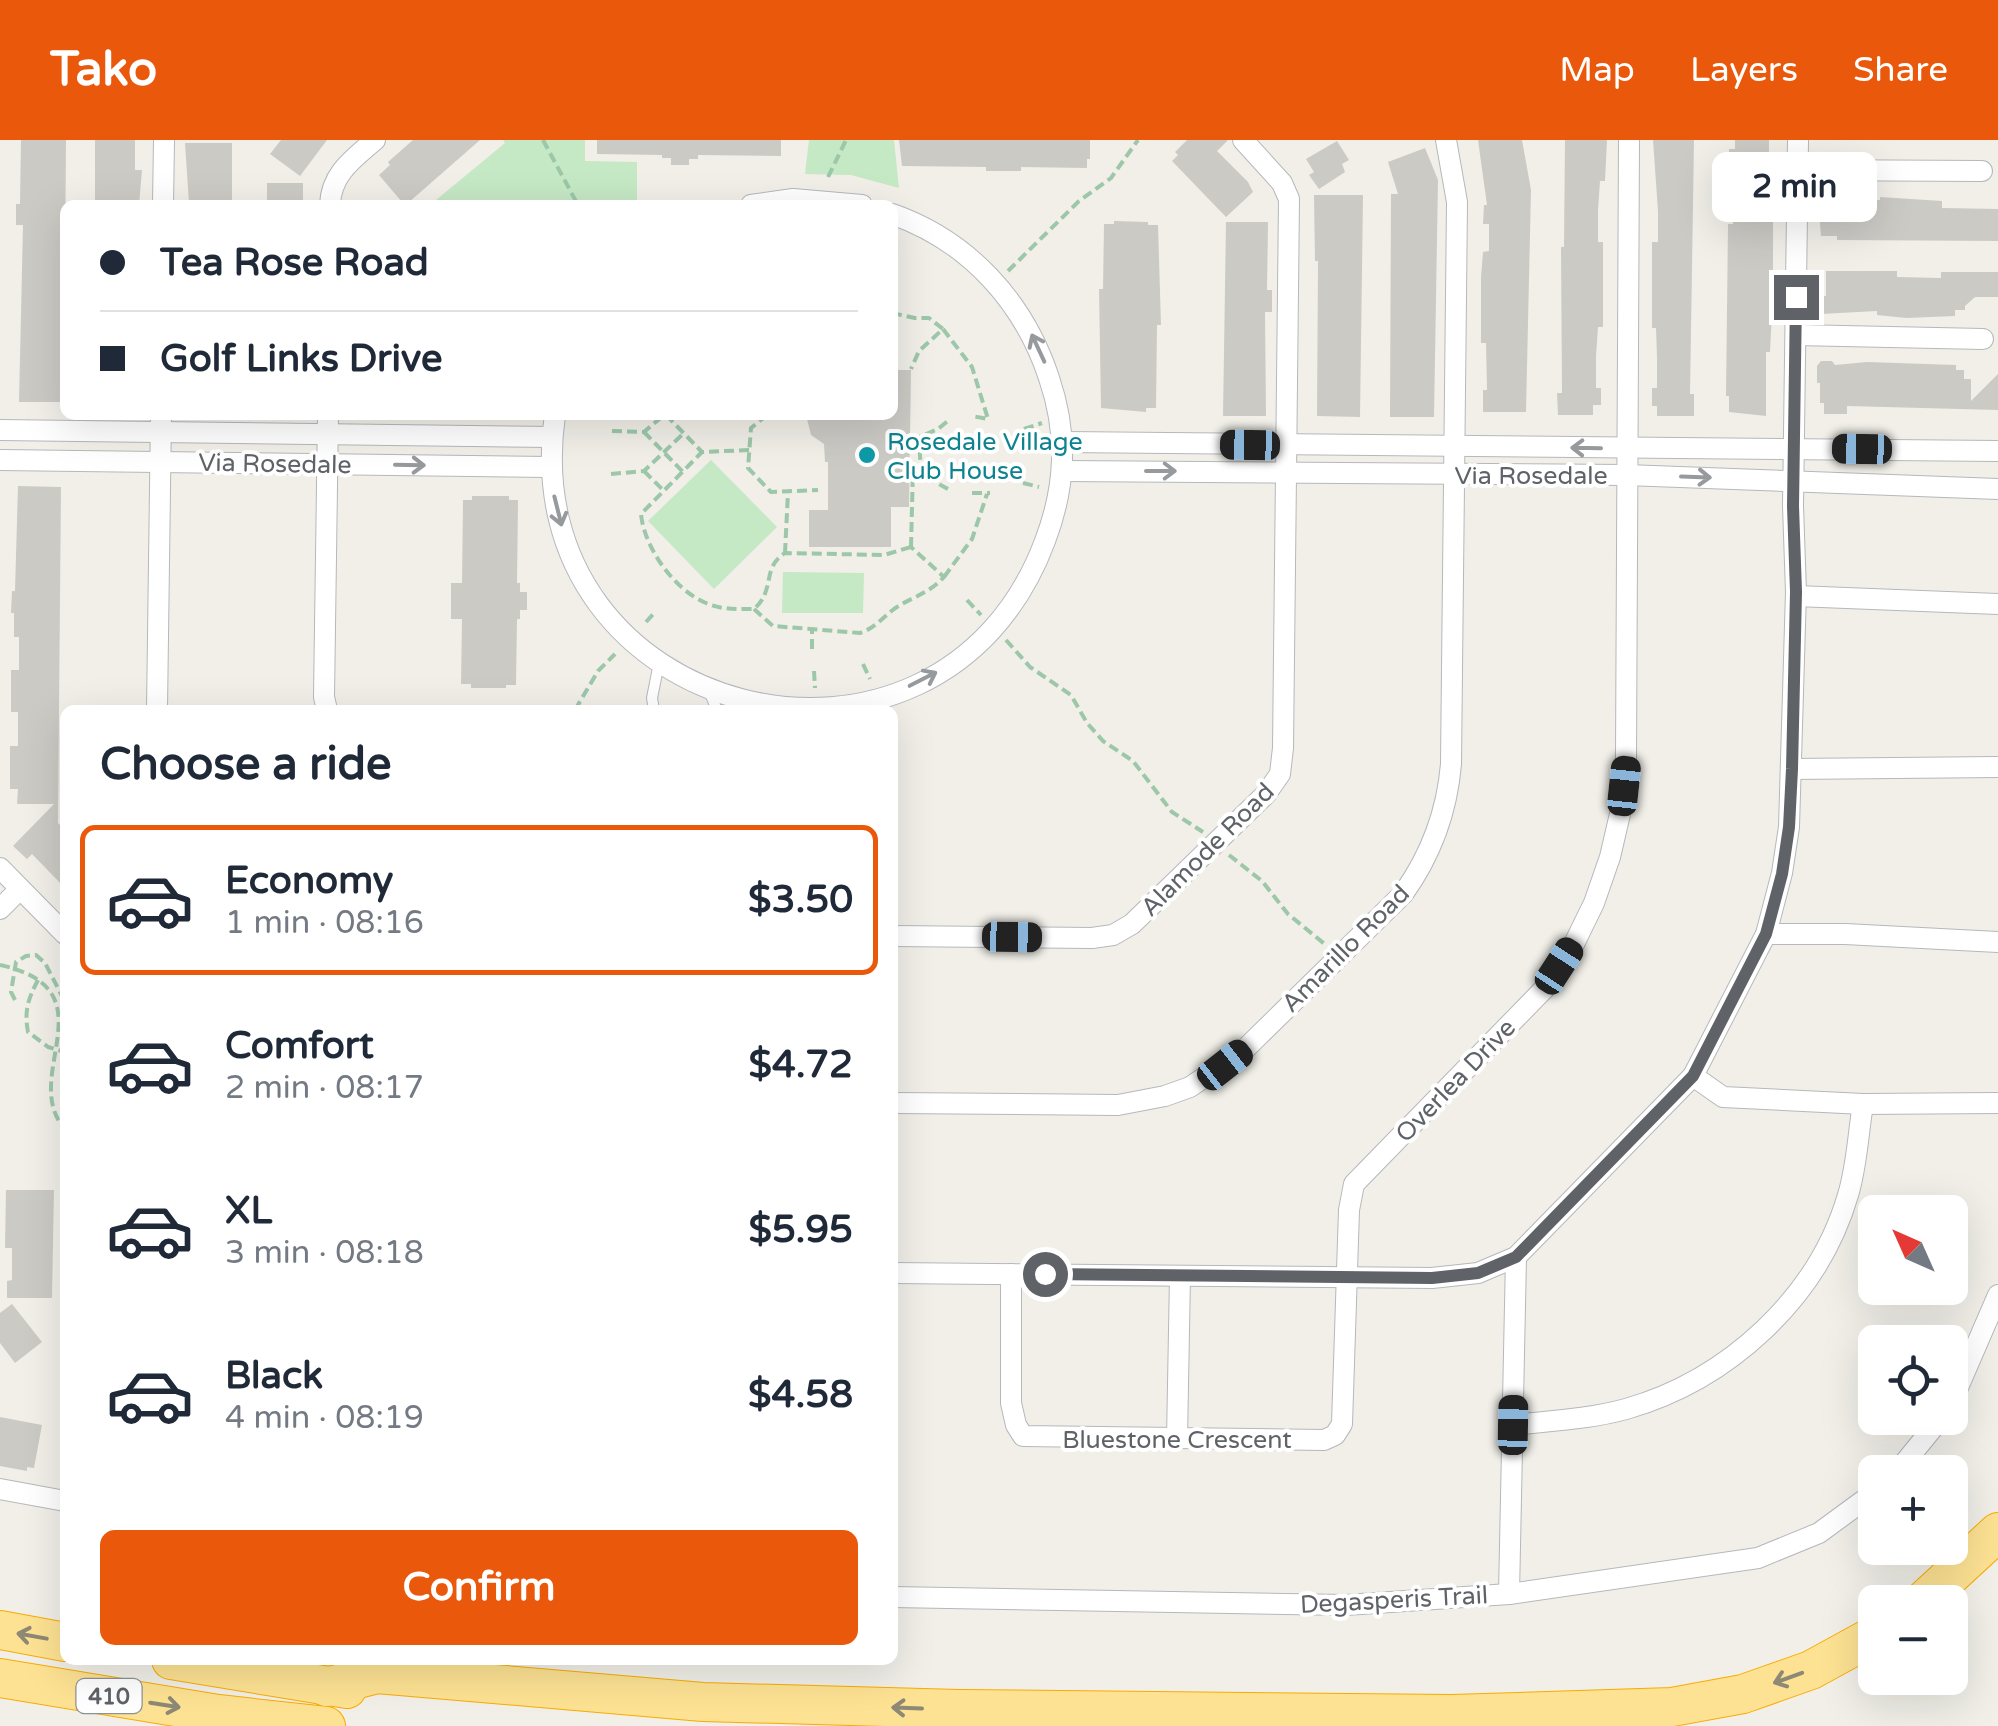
<!DOCTYPE html>
<html lang="en">
<head>
<meta charset="utf-8">
<style>
  :root { --surface:#fff; --page:#f6f6f7; --text:#1f2937; --muted:#747a83; --line:#e0e1e3; --accent:#ea580c }
  body { margin:0; font-family:"Varela Round",sans-serif; background:var(--page); color:var(--text); height:100vh; display:flex; flex-direction:column; font-size:38px; white-space:nowrap }
  * { box-sizing:border-box; margin:0 }
  p { font-size:32px; color:var(--muted) }
  .icon { flex:none; width:55px; height:55px; fill:none; stroke:currentColor; stroke-width:2; stroke-linecap:round; stroke-linejoin:round }
  .map { position:relative; flex:1; overflow:hidden }
  .sheet { position:absolute; left:60px; top:565px; width:838px; height:960px; display:flex; flex-direction:column; background:var(--surface); border-radius:15px; box-shadow:0 10px 40px #0002 }
  .sheet>* { flex:none }
  .hud { position:absolute; left:60px; top:60px; width:838px; height:220px; border-radius:15px; box-shadow:0 10px 40px #0002; display:grid; align-content:center; height:220px; padding:0 40px; background:var(--surface) }
  .needle { width:65px; rotate:315deg }
  .tools { position:absolute; left:1858px; top:1055px; display:grid; gap:20px }
  .tools a { display:grid; place-items:center; width:110px; height:110px; border-radius:15px; background:var(--surface); box-shadow:0 10px 40px #0002; font-size:50px }
  .end { position:absolute; width:45px; height:45px; margin:-22px; border:12px solid #5f6368; background:#fff; box-shadow:0 0 0 5px #fff }
  .from { border-radius:50% }
  .bubble { position:absolute; height:70px; border-radius:15px; background:var(--surface); box-shadow:0 10px 40px #0002; font-size:32px; font-weight:800; line-height:70px; text-align:center }
  .car { position:absolute; width:30px; height:60px; margin:-30px -15px; border-radius:12px; box-shadow:0 0 8px 2px #0007; background:linear-gradient(#222 24%,#8ab4d8 0 40%,#222 0 76%,#8ab4d8 0 86%,#222 0) }
  .hud b { display:flex; align-items:center; gap:35px; height:95px; font-size:38px }
  .hud b+b { border-top:2px solid var(--line) }
  .hud i { width:25px; height:25px; background:var(--text) }
  ul { padding:0; list-style:none }
  li { display:flex; align-items:center; gap:30px; height:150px; margin:0 20px 15px; padding:0 20px; border:5px solid transparent; border-radius:15px }
  li div { flex:1 }
  li b { display:block; font-size:38px }
  li em { font-style:normal; font-weight:800 }
  li.selected { border-color:var(--accent) }
  li>.icon { width:90px; height:90px; stroke-width:1.5 }
  h2 { padding:0 40px; font-size:45px; line-height:120px }
  .action { display:flex; gap:20px; margin-top:auto; padding:20px 40px }
  .action a { flex:1; height:115px; border-radius:15px; background:var(--accent); color:#fff; font-size:40px; font-weight:800; line-height:115px; text-align:center }
  header { display:flex; align-items:center; gap:60px; box-sizing:border-box; height:140px; padding:0 50px; background:var(--accent); color:#fff }
  header strong { font-size:48px }
  nav { display:flex; gap:55px; margin-inline-start:auto; font-size:35px }
  .map>svg:first-child { display:block }
  .green { fill:#c5e8c5 }
  .building { fill:#cccac5 }
  .lines { fill:none; stroke-linecap:round; stroke-linejoin:round }
  .lane-casing { stroke:#b5b8bc; stroke-width:12 }
  .street-casing { stroke:#b5b8bc; stroke-width:22 }
  .highway-casing { stroke:#f9ab00; stroke-width:40 }
  .path { stroke:#9cc7a9; stroke-width:4; stroke-dasharray:10 5; stroke-linecap:butt }
  .lane { stroke:#fff; stroke-width:10 }
  .street { stroke:#fff; stroke-width:20 }
  .highway { stroke:#fde293; stroke-width:38 }
  .oneway { stroke:#979a9d }
  .oneway2 { stroke:#8e8975 }
  .route { stroke:#5f6368; stroke-width:12 }
  .culture-dot { fill:#0f9aa8; stroke:#fff; stroke-width:4 }
  .labels { text-anchor:middle; stroke-width:8; stroke-linejoin:round; paint-order:stroke }
  .shield { fill:#fff; stroke:#8f9295; stroke-width:2.5 }
  .shield-label { font-size:22px; font-weight:bold; fill:#5f6368 }
  .culture-label { font-size:25px; fill:#0d838f; stroke:#fff; text-anchor:start }
  .street-label { font-size:25px; fill:#5f6368; stroke:#fff }
</style>
</head>
<body>
<header>
<strong>Tako</strong>
<nav><a>Map</a><a>Layers</a><a>Share</a></nav>
</header>
<div class="map">
<svg width="1998" height="1586" viewBox="0 0 1998 1586">
  <rect width="100%" height="100%" fill="#f1efe8"/>
  <g class="green">
    <polygon points="503,0 585,0 585,21 637,22 637,65 430,65 505,3"/>
    <polygon points="809,0 894,0 899,48 851,35 805,34"/>
    <polygon points="711,320 777,387 714,449 648,381"/>
    <polygon points="783,432 864,433 863,473 782,473"/>
  </g>
  <g class="building">
    <polygon points="21,0 66,0 64,262 19,262 23,85 16,85 16,64 20,64"/>
    <polygon points="95,0 135,0 135,30 142,30 139,65 95,65"/>
    <polygon points="281,0 327,0 300,36 270,14"/>
    <polygon points="413,0 480,0 408,63 405,60 402,62 379,35 390,25 388,22"/>
    <polygon points="597,0 781,0 781,16 698,15 698,19 689,19 689,25 671,25 671,18 662,18 662,15 597,14"/>
    <polygon points="899,0 1090,0 1090,19 1087,19 1087,28 1021,27 1021,31 986,31 986,27 902,26"/>
    <polygon points="1187,0 1228,0 1217,11 1248,42 1253,52 1226,77 1172,21 1178,15 1175,12"/>
    <polygon points="1478,0 1522,0 1531,50 1526,272 1483,272 1483,250 1487,250 1486,203 1481,203 1481,137 1483,112 1489,111 1489,84 1483,84 1484,65 1487,65"/>
    <polygon points="1565,0 1607,0 1605,41 1600,41 1598,70 1598,102 1603,102 1603,187 1598,187 1596,216 1596,248 1601,248 1601,265 1593,265 1593,275 1558,275 1557,253 1562,253 1561,107 1564,107"/>
    <polygon points="1653,0 1694,0 1690,254 1694,254 1694,276 1657,276 1657,266 1652,266 1652,248 1657,248 1657,217 1656,188 1652,188 1652,102 1658,102 1658,71"/>
    <polygon points="1735,0 1769,0 1769,17 1773,17 1773,152 1770,212 1766,212 1766,276 1729,272 1729,256 1726,256 1728,84 1733,84 1734,41 1729,41 1729,9 1735,9"/>
    <polygon points="1337,1 1349,20 1342,24 1345,32 1319,49 1309,35 1314,32 1306,19"/>
    <polygon points="185,3 232,3 232,65 189,63"/>
    <polygon points="1425,8 1438,40 1434,277 1390,277 1391,54 1398,54 1388,22"/>
    <rect x="267" y="43" width="36" height="22"/>
    <polygon points="1314,55 1363,55 1360,277 1317,276 1318,121 1315,121"/>
    <polygon points="1880,57 1942,61 1942,68 1998,69 1998,101 1837,100 1837,96 1821,96 1818,59 1880,60"/>
    <polygon points="1114,81 1148,82 1148,85 1158,85 1161,185 1157,185 1156,268 1146,268 1146,272 1101,268 1099,149 1103,149 1104,84 1114,84"/>
    <polygon points="1226,82 1268,82 1267,150 1272,150 1272,172 1265,172 1266,276 1223,276"/>
    <polygon points="1826,131 1897,131 1897,137 1941,138 1941,132 1998,132 1998,157 1975,157 1965,166 1965,170 1955,170 1955,176 1906,178 1877,175 1877,171 1821,174 1821,156 1826,156"/>
    <polygon points="1821,221 1832,221 1835,225 1867,222 1956,225 1956,230 1964,230 1964,239 1971,239 1971,261 1998,234 1998,270 1847,266 1847,274 1824,274 1824,263 1820,263 1820,243 1817,243 1817,226"/>
    <polygon points="892,230 911,230 909,367 891,367 891,407 809,407 809,370 828,370 828,322 825,322 824,304 811,295 806,275 892,275"/>
    <polygon points="18,346 61,347 58,683 65,690 65,748 32,714 27,719 13,706 54,664 17,664 18,649 10,649 10,606 18,606 18,572 11,572 11,530 19,530 19,497 14,497 14,473 11,473 12,451 15,451"/>
    <polygon points="472,356 509,356 509,360 518,360 517,443 520,443 520,452 527,452 527,470 520,470 520,479 517,479 516,545 506,545 506,548 471,548 471,544 461,544 462,479 451,479 451,443 462,443 463,360 472,360"/>
    <polygon points="6,1050 54,1050 52,1158 7,1158 7,1141 12,1140 12,1108 5,1108"/>
    <polygon points="12,1164 42,1202 15,1223 0,1203 0,1173"/>
    <polygon points="0,1277 42,1285 34,1328 27,1327 27,1331 0,1326"/>
  </g>
  <g class="lines">
    <g class="lane-casing">
      <g id="lane">
        <polyline points="709,551 717,570"/>
        <polyline points="654,570 652,558 659,523"/>
      </g>
    </g>
    <g class="street-casing">
      <g id="street">
        <polyline points="1797,30 1982,31"/>
        <polyline points="163,65 164,0"/>
        <path d="M330 65C331 34 353 19 375 0"/>
        <polyline points="751,65 793,59 862,65"/>
        <polyline points="1796,195 1983,199"/>
        <path d="M555 275C511 580 938 687 1045 401 1066 346 1068 294 1049 238 1024 162 969 101 892 74"/>
        <polyline points="0,290 552,297"/>
        <polyline points="1064,302 1998,311"/>
        <polyline points="0,320 550,327"/>
        <polyline points="1063,331 1626,335 1998,349"/>
        <polyline points="1796,456 1998,464"/>
        <polyline points="157,570 161,275"/>
        <polyline points="327,570 324,557 328,275"/>
        <polyline points="1792,629 1998,627"/>
        <polyline points="0,728 65,794"/>
        <polyline points="0,769 20,749"/>
        <polyline points="1766,794 1845,794 1998,802"/>
        <polyline points="892,796 1092,798 1113,795 1132,784 1266,654 1280,634 1283,608 1289,59 1282,43 1243,0"/>
        <polyline points="1693,936 1723,957 1863,964 1998,963"/>
        <path d="M892 963 1118 965 1165 956 1190 947 1243 911 1403 754C1431 715 1447 672 1451 624L1457 62 1446 0"/>
        <polyline points="892,1133 1432,1138 1478,1133 1516,1117 1693,936 1766,794 1782,733 1789,687 1796,452 1793,366 1798,0"/>
        <polyline points="1011,1134 1011,1263 1016,1285 1023,1296 1324,1300 1335,1295 1342,1284 1349,1070 1354,1044 1546,847 1573,806 1594,763 1610,717 1620,674 1626,618 1629,0"/>
        <polyline points="1950,1266 1998,1155"/>
        <path d="M1513 1285C1550 1281 1590 1279 1626 1269 1728 1240 1818 1158 1848 1055 1857 1026 1858 994 1863 964"/>
        <polyline points="1177,1299 1180,1136"/>
        <polyline points="1897,1332 1941,1278"/>
        <polyline points="0,1349 65,1361"/>
        <polyline points="1509,1454 1516,1117"/>
        <polyline points="892,1457 1346,1465 1509,1454 1758,1418 1819,1393 1875,1352"/>
      </g>
    </g>
    <g class="highway-casing">
      <g id="highway">
        <polyline points="1922,1462 1998,1392"/>
        <polyline points="0,1490 65,1502"/>
        <polyline points="171,1520 347,1549"/>
        <polyline points="0,1538 218,1574 326,1586"/>
        <polyline points="326,1547 377,1534 703,1562 959,1569 1452,1574 1672,1567 1743,1554 1811,1530 1875,1495"/>
      </g>
    </g>
    <g class="path">
      <polyline points="543,0 578,65"/>
      <polyline points="828,37 846,0"/>
      <polyline points="1008,131 1079,61 1111,38 1138,0"/>
      <polyline points="892,173 915,178 929,178 943,189 919,211 911,229"/>
      <polyline points="943,189 972,227 988,279 972,276"/>
      <polyline points="666,275 702,312"/>
      <polyline points="767,275 751,288 748,328 771,352 818,350"/>
      <polyline points="1024,289 1042,283"/>
      <polyline points="612,291 644,292 664,275"/>
      <polyline points="644,292 683,332"/>
      <path d="M749 310 702 312 641 374C644 407 674 450 706 463 722 470 737 469 754 469 776 450 761 428 785 413L884 415 911 407"/>
      <polyline points="644,331 664,351"/>
      <polyline points="611,334 644,331 684,293"/>
      <polyline points="1023,343 1039,347"/>
      <polyline points="948,349 921,334 919,297 938,289 949,280"/>
      <polyline points="972,353 990,353"/>
      <polyline points="911,407 913,328 918,328"/>
      <polyline points="785,413 788,352"/>
      <polyline points="944,437 972,399 987,354"/>
      <polyline points="967,460 981,475"/>
      <path d="M754 469 773 486 860 493C875 488 882 478 894 469 913 456 927 455 944 437L911 407"/>
      <polyline points="646,482 656,471"/>
      <polyline points="1006,500 1030,527 1071,555 1087,583 1103,601 1133,621 1172,672 1203,692"/>
      <polyline points="812,509 812,489"/>
      <polyline points="863,524 870,539"/>
      <polyline points="814,531 815,548"/>
      <polyline points="575,570 598,531 615,514"/>
      <polyline points="1229,715 1262,741 1288,774 1327,806"/>
      <path d="M0 825C114 850 18 937 65 989"/>
      <path d="M38 840C28 859 24 871 28 892L48 907 65 912"/>
      <polyline points="15,860 11,852 16,822 26,816 36,815 45,823 65,862"/>
    </g>
    <use href="#lane" class="lane"/>
    <use href="#street" class="street"/>
    <use href="#highway" class="highway"/>
  </g>
  <defs><path id="oneway-shaft" d="M-6 0H5M1.5-3L5.5 0L1.5 3" fill="none" stroke-width="1.6" stroke-linecap="round" stroke-linejoin="round" transform="scale(2.5)"/></defs>
  <g class="oneway">
    <use href="#oneway-shaft" transform="translate(1038 208) rotate(-115)"/>
    <use href="#oneway-shaft" transform="translate(1586 308) rotate(-179)"/>
    <use href="#oneway-shaft" transform="translate(410 325) rotate(1)"/>
    <use href="#oneway-shaft" transform="translate(1161 331)"/>
    <use href="#oneway-shaft" transform="translate(1696 337) rotate(2)"/>
    <use href="#oneway-shaft" transform="translate(558 371) rotate(76)"/>
    <use href="#oneway-shaft" transform="translate(923 539) rotate(-27)"/>
  </g>
  <g class="oneway2">
    <use href="#oneway-shaft" transform="translate(32 1496) rotate(-170)"/>
    <use href="#oneway-shaft" transform="translate(1788 1538) rotate(160)"/>
    <use href="#oneway-shaft" transform="translate(165 1565) rotate(9)"/>
    <use href="#oneway-shaft" transform="translate(907 1568) rotate(-178)"/>
  </g>
  <g class="lines">
    <polyline class="route" points="1045,1134 1432,1138 1478,1133 1516,1117 1693,936 1766,794 1782,734 1789,687 1792,629 1796,452 1793,366 1796,157"/>
  </g>
  <circle class="culture-dot" cx="867" cy="315" r="10"/>
  <g class="labels">
    <rect class="shield" x="76.5" y="1539" width="65" height="34" rx="8"/>
    <g class="shield-label">
      <text x="109" y="1564">410</text>
    </g>
    <g class="culture-label">
      <text x="887" y="310">Rosedale Village<tspan x="887" dy="29">Club House</tspan></text>
    </g>
    <g class="street-label">
      <text transform="translate(275 323) rotate(1)" y="9">Via Rosedale</text>
      <text x="1531" y="344">Via Rosedale</text>
      <text transform="translate(1207 709) rotate(-45)" y="9">Alamode Road</text>
      <text transform="translate(1345 808) rotate(-45)" y="9">Amarillo Road</text>
      <text transform="translate(1455 940) rotate(-46)" y="9">Overlea Drive</text>
      <text x="1177" y="1308">Bluestone Crescent</text>
      <text transform="translate(1394 1459) rotate(-3)" y="9">Degasperis Trail</text>
    </g>
  </g>
</svg>
<div class="tools">
<a><svg class="needle" viewBox="-14 -14 28 28"><path d="M0-13l5 13h-10z" fill="#e53935"/><path d="M0 13l5-13h-10z" fill="#747a83"/></svg></a>
<a><svg class="icon" aria-label="locate" viewBox="0 0 24 24"><circle cx="12" cy="12" r="6"/><path d="M12 2v4M12 18v4M2 12h4M18 12h4"/></svg></a>
<a>+</a>
<a>−</a>
</div>
<i class="end from" style="left:1045px;top:1134px"></i>
<i class="end" style="left:1796px;top:157px"></i>
<div class="bubble" style="left:1712px;top:12px;width:165px">2 min</div>
<i class="car" style="left:1250px;top:305px;rotate:271deg"></i>
<i class="car" style="left:1862px;top:309px;rotate:271deg"></i>
<i class="car" style="left:1624px;top:646px;rotate:6deg"></i>
<i class="car" style="left:1012px;top:797px;rotate:91deg"></i>
<i class="car" style="left:1559px;top:826px;rotate:33deg"></i>
<i class="car" style="left:1225px;top:925px;rotate:52deg"></i>
<i class="car" style="left:1513px;top:1285px;rotate:1deg"></i>
<div class="hud">
<b><i class="from"></i>Tea Rose Road</b>
<b><i></i>Golf Links Drive</b>
</div>
<section class="sheet">
<h2>Choose a ride</h2>
<ul>
<li class="selected"><svg class="icon" aria-label="car" viewBox="0 0 24 24"><path d="M5 17H2v-5l4-1 3-4h7l3 4 3 1v5h-3M9 17h6M6 11h13"/><circle cx="7" cy="17" r="2"/><circle cx="17" cy="17" r="2"/></svg><div><b>Economy</b><p>1 min · 08:16</p></div><em>$3.50</em></li>
<li><svg class="icon" aria-label="car" viewBox="0 0 24 24"><path d="M5 17H2v-5l4-1 3-4h7l3 4 3 1v5h-3M9 17h6M6 11h13"/><circle cx="7" cy="17" r="2"/><circle cx="17" cy="17" r="2"/></svg><div><b>Comfort</b><p>2 min · 08:17</p></div><em>$4.72</em></li>
<li><svg class="icon" aria-label="car" viewBox="0 0 24 24"><path d="M5 17H2v-5l4-1 3-4h7l3 4 3 1v5h-3M9 17h6M6 11h13"/><circle cx="7" cy="17" r="2"/><circle cx="17" cy="17" r="2"/></svg><div><b>XL</b><p>3 min · 08:18</p></div><em>$5.95</em></li>
<li><svg class="icon" aria-label="car" viewBox="0 0 24 24"><path d="M5 17H2v-5l4-1 3-4h7l3 4 3 1v5h-3M9 17h6M6 11h13"/><circle cx="7" cy="17" r="2"/><circle cx="17" cy="17" r="2"/></svg><div><b>Black</b><p>4 min · 08:19</p></div><em>$4.58</em></li>
</ul>
<div class="action"><a>Confirm</a></div>
</section>
</div>
</body>
</html>
